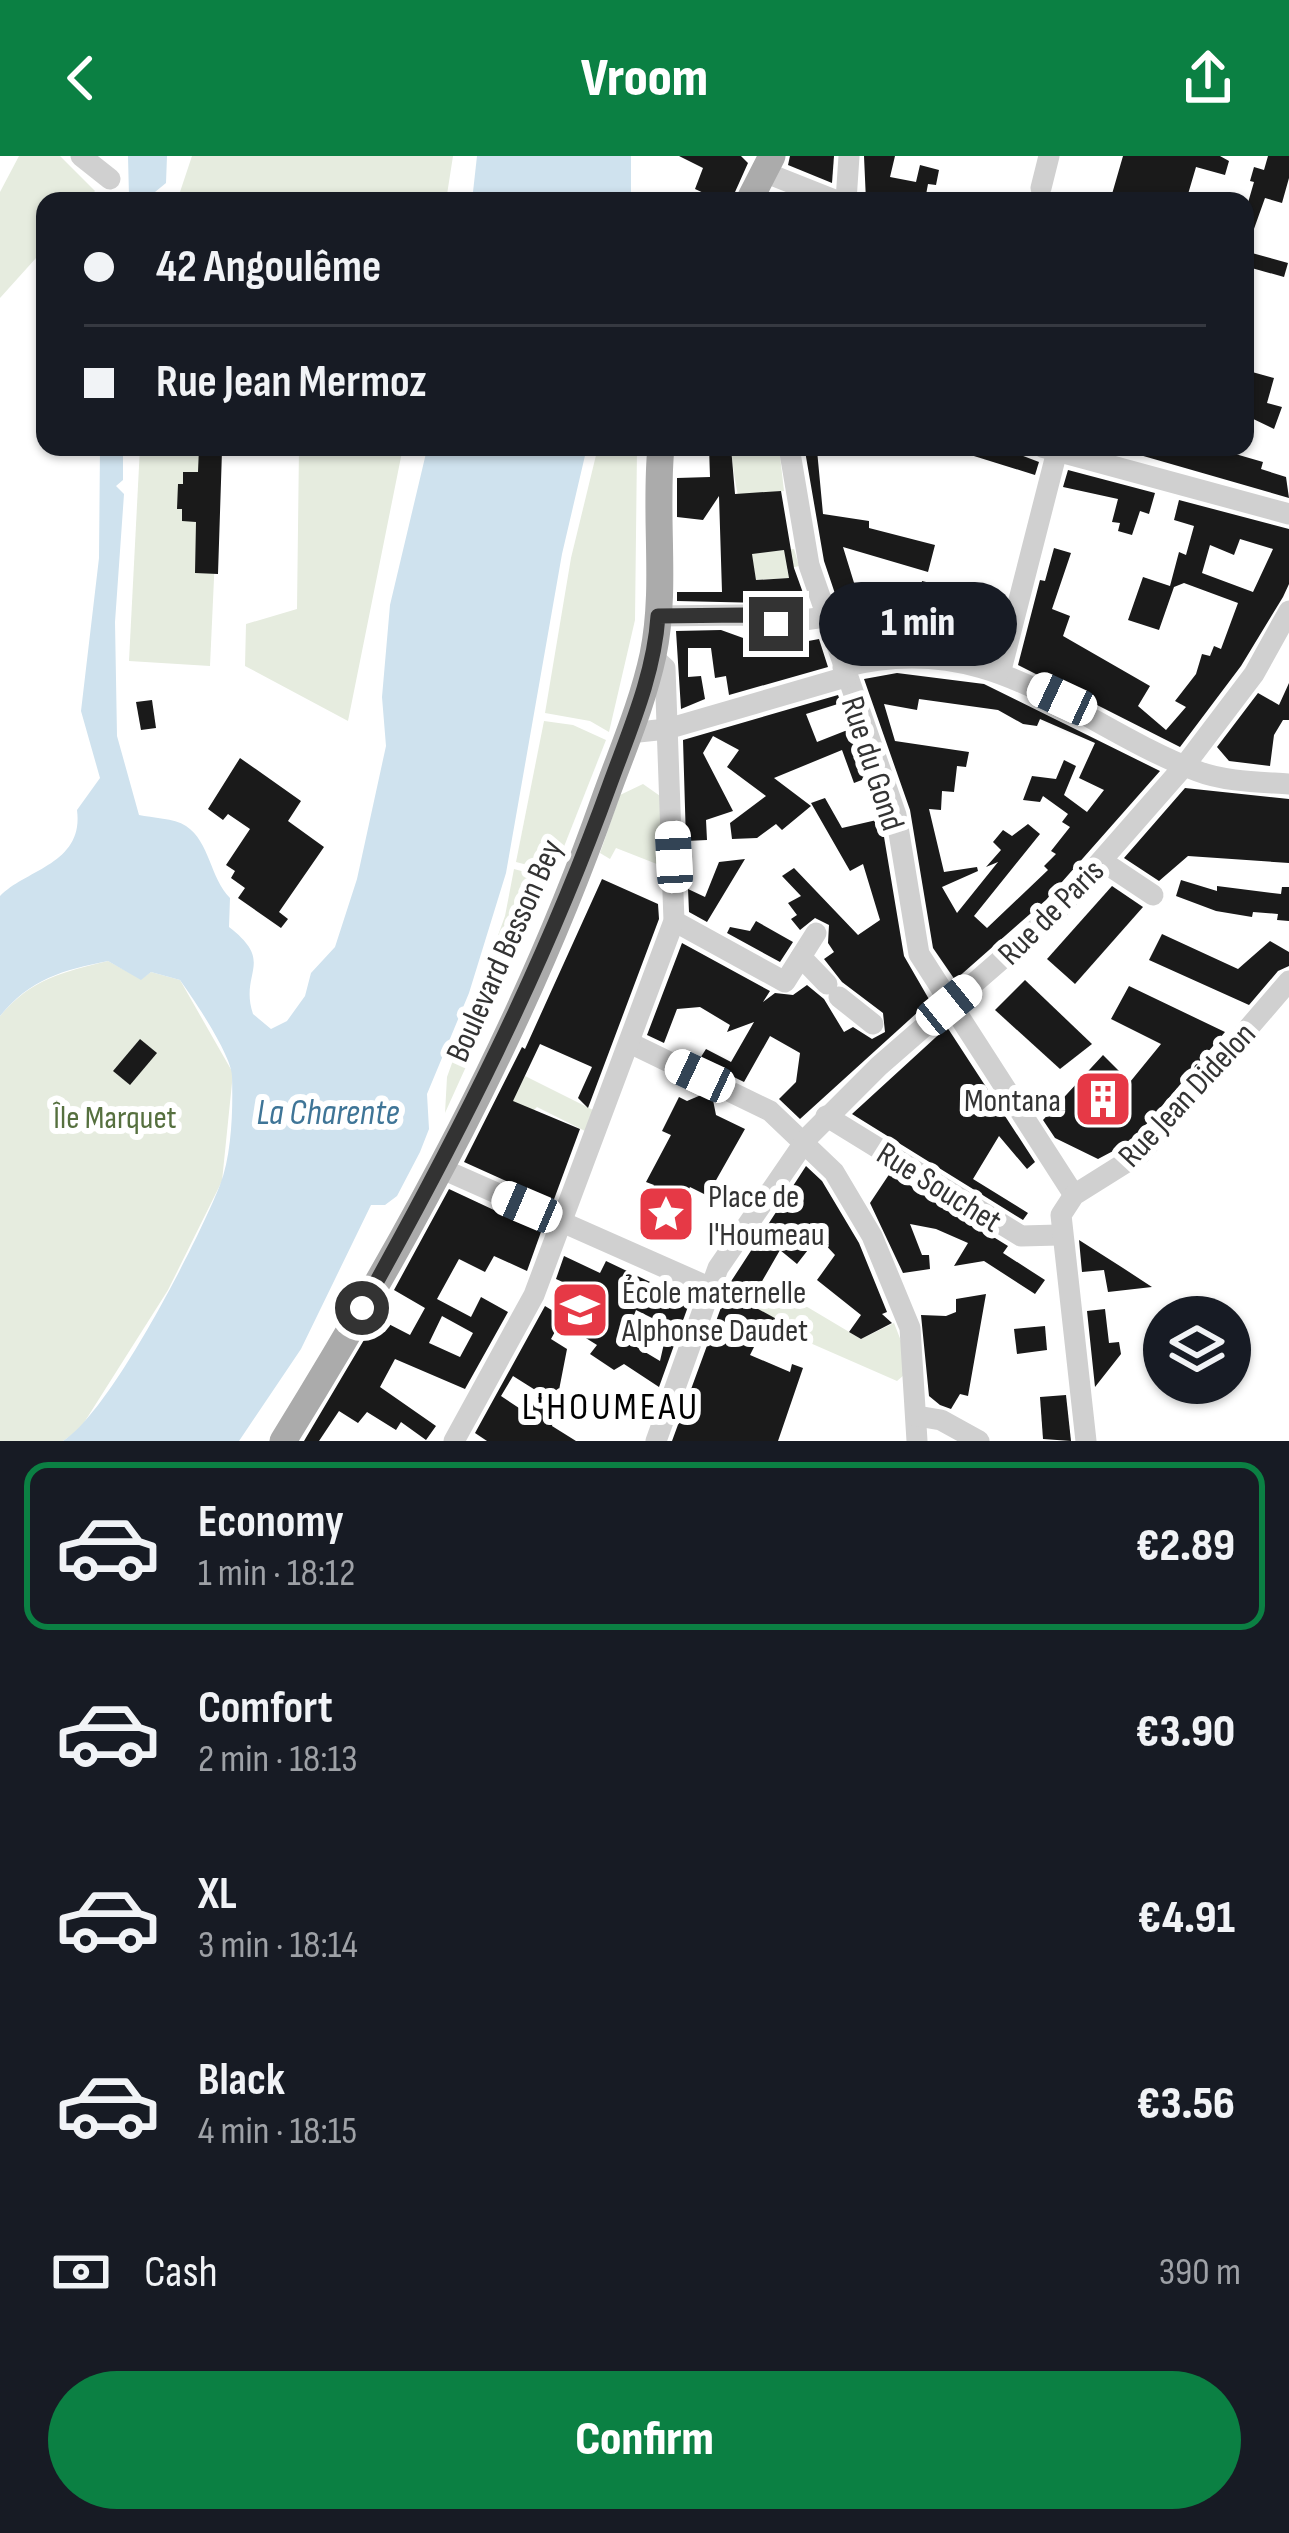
<!DOCTYPE html>
<html lang="en">
<head>
<meta charset="utf-8">
<style>
  :root { --surface:#171b24; --page:#242831; --text:#f1f3f6; --muted:#9ea1a6; --line:#363941; --accent:#0b8043 }
  body { margin:0; font-family:"Sofia Sans Condensed",sans-serif; background:var(--page); color:var(--text); height:100vh; display:flex; flex-direction:column; font-size:45px; white-space:nowrap }
  * { box-sizing:border-box; margin:0 }
  p { font-size:39px; color:var(--muted) }
  .icon { flex:none; width:66px; height:66px; fill:none; stroke:currentColor; stroke-width:2; stroke-linecap:round; stroke-linejoin:round }
  .map { position:relative; height:1285px; overflow:hidden }
  .drawer { display:flex; flex-direction:column; background:var(--surface); flex:1 }
  .drawer>* { flex:none }
  .hud { position:absolute; left:36px; top:36px; width:1218px; height:264px; border-radius:24px; box-shadow:0 3px 9px #0004; display:grid; align-content:center; height:264px; padding:0 48px; background:var(--surface) }
  .tools { position:absolute; left:1143px; top:1140px; display:grid; gap:24px }
  .tools a { display:grid; place-items:center; width:108px; height:108px; border-radius:50%; background:var(--surface); box-shadow:0 3px 9px #0004; font-size:60px }
  .end { position:absolute; width:54px; height:54px; margin:-27px; border:15px solid #333; background:#fff; box-shadow:0 0 0 6px #fff }
  .from { border-radius:50% }
  .bubble { position:absolute; height:84px; border-radius:42px; background:var(--surface); box-shadow:0 3px 9px #0004; font-size:39px; font-weight:800; line-height:84px; text-align:center }
  .car { position:absolute; width:36px; height:72px; margin:-36px -18px; border-radius:15px; box-shadow:0 0 9px 3px #0007; background:linear-gradient(#fff 24%,#345 0 40%,#fff 0 76%,#345 0 86%,#fff 0) }
  .hud b { display:flex; align-items:center; gap:42px; height:114px; font-size:45px }
  .hud b+b { border-top:3px solid var(--line) }
  .hud i { width:30px; height:30px; background:var(--text) }
  ul { padding:21px 0 0; list-style:none }
  li { display:flex; align-items:center; gap:36px; height:168px; margin:0 24px 18px; padding:0 24px; border:6px solid transparent; border-radius:24px }
  li div { flex:1 }
  li b { display:block; font-size:45px }
  li em { font-style:normal; font-weight:800 }
  li.current { border-color:var(--accent) }
  li>.icon { width:108px; height:108px; stroke-width:1.5 }
  .pay { display:flex; align-items:center; gap:30px; height:132px; padding:0 48px; font-size:45px }
  .pay p { margin-inline-start:auto }
  .action { display:flex; gap:24px; margin-top:auto; padding:24px 48px }
  .action a { flex:1; height:138px; border-radius:72px; background:var(--accent); color:#fff; font-size:48px; font-weight:800; line-height:138px; text-align:center }
  header { display:flex; justify-content:space-between; align-items:center; height:156px; padding:0 48px; background:var(--accent); color:#fff; font-size:54px; font-weight:800 }
  .map>svg:first-child { display:block }
  .green { fill:#e6ecdf }
  .water { fill:#cfe2ee }
  .building { fill:#1a1a1a; fill-rule:evenodd }
  .lines { fill:none; stroke-linecap:round; stroke-linejoin:round }
  .minor { stroke:#d0d0d0; stroke-width:21 }
  .major { stroke:#ababab; stroke-width:27 }
  .route { stroke:#333; stroke-width:15 }
  .labels { text-anchor:middle; stroke-width:12; stroke-linejoin:round; paint-order:stroke }
  .street-label { font-size:33px; fill:#333; stroke:#fff }
  .poi-label { font-size:33px; fill:#333; stroke:#fff; text-anchor:start }
  .park-label { font-size:33px; fill:#56703f; stroke:#fff }
  .water-label { font-size:36px; font-style:italic; fill:#3f7597; stroke:#fff }
  .quarter-label { font-size:39px; letter-spacing:3px; fill:#000; stroke:#fff }
</style>
</head>
<body>
<header><svg class="icon" aria-label="back" viewBox="0 0 24 24"><path d="M15 5l-7 7 7 7"/></svg>Vroom<svg class="icon" aria-label="share" viewBox="0 0 24 24"><path d="M12 15V3M7 8l5-5 5 5M5 13v7h14v-7"/></svg></header>
<div class="map">
<svg width="1289" height="1285" viewBox="0 0 1289 1285">
  <rect width="100%" height="100%" fill="#fff"/>
  <g class="green">
    <polygon points="19,0 60,0 95,35 86,45 45,45 45,92 0,142 0,36"/>
    <polygon points="192,0 453,0 446,45 177,45"/>
    <polygon points="140,291 220,291 210,510 129,505"/>
    <polygon points="299,291 403,291 348,565 245,510 246,468 297,453"/>
    <polygon points="598,291 637,293 635,464 609,576 590,565 545,557 571,402"/>
    <path d="M731 291H779L784 335 763 337 773 395 794 393 799 410 787 413 789 422 756 424C749 378 734 337 731 291Z"/>
    <polygon points="544,565 573,569 606,584 554,716 516,706"/>
    <polygon points="643,628 663,642 667,712 616,692 610,703 600,697 620,639"/>
    <polygon points="514,713 551,723 445,957 447,921 505,760"/>
    <path d="M108 805 141 823 151 816 180 824 233 917 222 1025 168 1134 80 1273 63 1285H0V860C31 823 63 816 108 805Z"/>
    <polygon points="525,920 595,955 587,976 537,951 533,955 510,950"/>
    <polygon points="762,1124 861,1183 894,1167 903,1190 904,1219 897,1225 785,1176 782,1165 746,1152"/>
  </g>
  <g class="water">
    <polygon points="128,0 167,0 166,27 144,45 114,45 129,41"/>
    <polygon points="477,0 631,0 631,45 472,45"/>
    <path d="M100 291H123V324L116 330 124 338 115 466 117 580 139 659C152 662 174 662 186 670 210 686 210 722 230 742L229 771C276 807 239 816 253 858L271 873 287 865 305 840 311 817 335 791 357 723 386 590 382 541 390 449 427 293 587 291 562 398 506 717 469 837 427 938 429 973 420 996 397 1040 385 1049H371L301 1193 239 1285H63C111 1255 198 1085 220 1029 232 998 233 953 232 920 232 900 193 842 180 824L151 816 141 824 108 805C63 814 30 823 0 860V740C26 713 84 708 77 654L100 622 81 555 99 402Z"/>
  </g>
  <g class="building">
    <polygon points="679,0 741,0 748,7 731,45 721,45 695,33 703,12"/>
    <polygon points="790,0 834,0 832,27 788,9"/>
    <polygon points="864,0 895,0 890,21 916,26 920,9 939,14 936,29 928,28 925,44 890,38 889,45 866,45"/>
    <polygon points="1123,0 1220,0 1229,5 1225,19 1196,11 1186,45 1110,45"/>
    <polygon points="1268,0 1289,0 1289,22 1282,47 1265,42 1245,98 1245,57 1254,26 1250,25 1254,11 1264,14"/>
    <polygon points="1252,97 1288,107 1284,121 1248,111"/>
    <polygon points="1245,214 1274,222 1267,247 1282,251 1274,273 1245,259"/>
    <polygon points="199,291 222,295 218,418 195,417 196,366 182,365 182,353 177,353 178,328 183,328 183,316 198,316"/>
    <path d="M709 291H731L735 338 781 335 794 412 807 448 677 445V436H722L719 340 703 364 677 361V322L710 321ZM784 394 789 422 756 424 752 398Z"/>
    <polygon points="945,291 1000,291 1039,306 1035,319"/>
    <polygon points="1112,291 1170,291 1195,298 1200,291 1227,291 1225,295 1263,306 1261,313 1286,321 1289,342"/>
    <polygon points="817,294 823,358 869,365 869,372 935,389 928,416 843,391 855,430 844,434 854,471 915,476 922,425 963,435 953,491 897,487 854,494 824,405 805,295"/>
    <polygon points="1068,314 1155,337 1149,358 1140,355 1132,379 1118,375 1120,367 1112,366 1118,343 1063,331"/>
    <path d="M1179 344 1289 373V428L1283 441 1241 510 1180 591 1018 509 1040 424 1045 425 1054 392 1071 397 1052 453 1070 460 1063 480 1150 530 1138 550 1166 574 1186 551 1175 545 1196 518 1202 498 1210 500 1214 490 1221 493 1238 447 1184 427 1174 431 1159 474 1128 464 1143 421 1170 430 1179 396 1186 399 1194 370 1174 364ZM1240 383 1273 393 1253 436 1202 417 1210 389 1234 399Z"/>
    <polygon points="721,474 771,492 819,483 828,511 729,539 726,520 715,522 711,492 688,492 688,521 701,520 705,543 681,553 676,475"/>
    <path d="M897 517 984 528 1160 615 1046 744 955 824 933 792 910 654 864 523ZM919 543 998 554 1023 568 1037 570 1040 563 1095 587 1079 622 1104 634 1087 656 1064 639 1076 610 1064 604 1056 623 1032 620 1023 644 1040 646 1043 640 1068 658 1062 666 1070 671 1051 695 1056 698 1044 710 1048 714 987 772 974 760 1040 678 1028 668 1012 680 1003 674 993 686 1001 694 986 711 998 706 957 757 942 731 978 715 977 711 944 716 929 653 941 654 942 635 954 636 957 610 966 611 969 596 895 585 884 548 917 554Z"/>
    <polygon points="1289,527 1289,564 1283,564 1274,579 1270,610 1229,605 1217,591 1258,537 1279,549"/>
    <polygon points="838,539 841,547 806,558 817,586 850,573 867,622 854,627 842,594 774,622 811,650 782,674 776,668 757,682 732,683 730,667 766,640 727,611 739,594 713,580 703,597 733,655 706,664 707,684 686,685 683,584"/>
    <polygon points="152,544 156,572 141,574 136,546"/>
    <polygon points="240,602 301,645 288,665 324,691 279,756 288,763 281,772 238,742 245,732 231,722 235,715 226,709 250,673 228,658 223,664 208,653"/>
    <polygon points="1185,632 1289,643 1289,707 1188,700 1159,725 1124,702"/>
    <polygon points="825,642 842,672 881,663 904,800 930,845 800,963 779,943 796,926 800,897 770,880 744,926 699,904 706,893 731,906 754,866 727,876 730,869 700,851 677,853 664,887 647,879 682,787 770,835 763,846 775,837 793,839 807,829 824,843 844,876 853,871 872,883 885,876 883,857 842,826 824,803 834,796 828,787 829,769 815,762 800,774 791,763 797,759 788,747 801,740 782,720 794,712 858,779 880,764 863,708 850,715 811,647"/>
    <polygon points="745,703 707,766 689,756 688,733 705,741 719,706"/>
    <polygon points="602,723 658,748 659,763 588,952 578,942 592,911 540,888 513,945 580,973 553,1046 464,1006 522,891 525,893"/>
    <polygon points="1181,724 1217,735 1217,730 1281,738 1282,731 1289,731 1289,765 1277,764 1278,758 1253,756 1252,761 1216,755 1176,740"/>
    <polygon points="1112,730 1143,751 1075,828 1047,803"/>
    <polygon points="756,765 793,786 780,806 727,777 730,771 750,775"/>
    <polygon points="1162,778 1238,813 1270,785 1289,796 1289,810 1278,815 1249,849 1149,804"/>
    <polygon points="1025,824 1092,888 1060,913 995,854"/>
    <polygon points="1129,830 1225,876 1132,985 1098,1003 1055,982 1043,964 1103,899 1130,926 1161,888 1111,863"/>
    <polygon points="947,871 1035,1006 1027,1013 999,980 973,1023 1028,1057 1023,1064 852,958"/>
    <polygon points="140,883 157,897 130,929 113,915"/>
    <polygon points="701,939 713,944 716,959 745,973 715,1026 727,1032 720,1046 690,1031 685,1041 675,1039 672,1046 650,1036 654,1029 646,1026 671,979 662,975 679,941 687,945"/>
    <polygon points="806,1010 822,1025 859,1087 887,1156 882,1158 892,1167 861,1183 849,1176 861,1159 817,1124 835,1099 818,1081 797,1108 780,1094 749,1148 782,1166 776,1177 764,1171 750,1199 790,1216 792,1208 803,1212 778,1285 672,1285 730,1127"/>
    <polygon points="890,1017 1008,1090 1003,1097 1045,1124 1035,1138 984,1105 954,1110 968,1087 936,1073 910,1068 922,1099 929,1099 930,1113 903,1117 870,1047"/>
    <path d="M449 1033 541 1076 527 1115 494 1100 485 1116 459 1103 437 1143 471 1161 481 1141 508 1156 465 1233 395 1203 380 1231 436 1270 426 1284 401 1266 396 1274 367 1256 358 1267 339 1255 319 1285H304L377 1162 410 1179 425 1152 394 1134ZM442 1160 473 1177 460 1201 429 1187Z"/>
    <polygon points="1079,1084 1123,1112 1152,1131 1108,1136 1104,1114 1082,1116"/>
    <path d="M564 1100 600 1117 606 1105 690 1145 659 1231 624 1208 614 1214 590 1198 597 1189 581 1179 598 1142 556 1123ZM636 1154 668 1170 660 1205 625 1184Z"/>
    <polygon points="986,1138 968,1240 960,1238 951,1253 940,1249 929,1240 921,1159 946,1160 956,1156 956,1143"/>
    <path d="M545 1150 563 1161 551 1183 567 1193 552 1270 576 1285H487L475 1277ZM513 1220 540 1237 525 1256 501 1240Z"/>
    <polygon points="1105,1153 1109,1187 1119,1186 1121,1198 1095,1231 1087,1155"/>
    <polygon points="1045,1170 1047,1194 1017,1198 1014,1173"/>
    <polygon points="1066,1239 1071,1285 1043,1283 1040,1241"/>
  </g>
  <g class="lines">
    <g class="minor">
      <polyline points="81,0 110,23"/>
      <polyline points="764,16 837,45"/>
      <polyline points="1041,32 1049,0"/>
      <polyline points="846,45 849,0"/>
      <polyline points="789,291 809,409 896,659 919,798 1074,1039"/>
      <polyline points="1042,291 1289,358"/>
      <polyline points="658,460 743,459 776,468 825,461"/>
      <path d="M843 511C994 472 1071 566 1197 615 1225 626 1260 626 1289 628"/>
      <polyline points="1001,514 1057,295"/>
      <polyline points="629,577 667,573 846,521"/>
      <polyline points="1102,705 1153,739"/>
      <polyline points="674,765 785,826 816,777"/>
      <polyline points="801,801 827,828"/>
      <polyline points="839,841 873,868"/>
      <polyline points="630,887 770,955 834,1016 872,1080 910,1172 917,1285"/>
      <polyline points="826,960 1021,1080 1059,1079"/>
      <polyline points="440,1012 711,1132"/>
      <polyline points="917,1260 941,1264 979,1285"/>
      <polyline points="454,1285 534,1139 674,765 665,512 653,501"/>
      <polyline points="656,1285 718,1112 808,981 879,910 1057,755 1185,609 1254,518 1289,455"/>
      <polyline points="1086,1285 1061,1059 1074,1039 1141,997 1289,825"/>
    </g>
    <g class="major">
      <polyline points="749,45 772,0"/>
      <path d="M283 1285C408 1083 525 870 604 645 621 597 642 550 653 499 667 431 654 360 661 291"/>
    </g>
  </g>
  <g class="lines">
    <path class="route" d="M362 1152C457 982 544 811 610 628 630 573 654 519 658 460L743 459 776 468"/>
  </g>
  <defs>
    <g id="building-square" transform="scale(3)"><rect x="-9" y="-9" width="18" height="18" rx="4" fill="#e63946" stroke="#fff"/><path d="M-4-6H4V6H1V3H-1V6H-4ZM-2.5-4.3h1.7v1.8h-1.7ZM.8-4.3h1.7v1.8H.8ZM-2.5-1h1.7V.8h-1.7ZM.8-1h1.7V.8H.8Z" fill="#fff"/></g>
    <g id="sight-square" transform="scale(3)"><rect x="-9" y="-9" width="18" height="18" rx="4" fill="#e63946" stroke="#fff"/><path d="M0-6L1.8-2.2L6-1.7L2.9 1.2L3.7 5.4L0 3.3L-3.7 5.4L-2.9 1.2L-6-1.7L-1.8-2.2Z" fill="#fff"/></g>
    <g id="school-square" transform="scale(3)"><rect x="-9" y="-9" width="18" height="18" rx="4" fill="#e63946" stroke="#fff"/><path d="M0-5L7-2L0 1L-7-2ZM-4 1L0 2.5L4 1V4Q0 6-4 4Z" fill="#fff"/></g>
  </defs>
  <g fill-rule="evenodd">
    <use href="#building-square" x="1103" y="943"/>
    <use href="#sight-square" x="666" y="1058"/>
    <use href="#school-square" x="580" y="1154"/>
  </g>
  <g class="labels">
    <g class="street-label">
      <text transform="translate(874 607) rotate(72)" y="12">Rue du Gond</text>
      <text transform="translate(1050 755) rotate(-45)" y="12">Rue de Paris</text>
      <text transform="translate(503 794) rotate(-66)" y="12">Boulevard Besson Bey</text>
      <text transform="translate(1186 938) rotate(-47)" y="12">Rue Jean Didelon</text>
      <text transform="translate(940 1030) rotate(32)" y="12">Rue Souchet</text>
    </g>
    <g class="poi-label">
      <text x="1061" y="955" text-anchor="end">Montana</text>
      <text x="708" y="1051">Place de<tspan x="708" dy="38">l'Houmeau</tspan></text>
      <text x="622" y="1147">École maternelle<tspan x="622" dy="38">Alphonse Daudet</tspan></text>
    </g>
    <g class="park-label">
      <text x="115" y="972">Île Marquet</text>
    </g>
    <g class="water-label">
      <text x="328" y="968">La Charente</text>
    </g>
    <g class="quarter-label">
      <text x="611" y="1263">L'HOUMEAU</text>
    </g>
  </g>
</svg>
<div class="tools">
<a><svg class="icon" aria-label="layers" viewBox="0 0 24 24"><path d="M12 4l9 5-9 5-9-5zM3 14l9 5 9-5"/></svg></a>
</div>
<i class="end from" style="left:362px;top:1152px"></i>
<i class="end" style="left:776px;top:468px"></i>
<div class="bubble" style="left:819px;top:426px;width:198px">1 min</div>
<i class="car" style="left:1062px;top:543px;rotate:295deg"></i>
<i class="car" style="left:674px;top:701px;rotate:357deg"></i>
<i class="car" style="left:949px;top:849px;rotate:51deg"></i>
<i class="car" style="left:700px;top:920px;rotate:295deg"></i>
<i class="car" style="left:527px;top:1051px;rotate:293deg"></i>
<div class="hud">
<b><i class="from"></i>42 Angoulême</b>
<b><i></i>Rue Jean Mermoz</b>
</div>
</div>
<section class="drawer">
<ul>
<li class="current"><svg class="icon" aria-label="car" viewBox="0 0 24 24"><path d="M5 17H2v-5l4-1 3-4h7l3 4 3 1v5h-3M9 17h6M6 11h13"/><circle cx="7" cy="17" r="2"/><circle cx="17" cy="17" r="2"/></svg><div><b>Economy</b><p>1 min · 18:12</p></div><em>€2.89</em></li>
<li><svg class="icon" aria-label="car" viewBox="0 0 24 24"><path d="M5 17H2v-5l4-1 3-4h7l3 4 3 1v5h-3M9 17h6M6 11h13"/><circle cx="7" cy="17" r="2"/><circle cx="17" cy="17" r="2"/></svg><div><b>Comfort</b><p>2 min · 18:13</p></div><em>€3.90</em></li>
<li><svg class="icon" aria-label="car" viewBox="0 0 24 24"><path d="M5 17H2v-5l4-1 3-4h7l3 4 3 1v5h-3M9 17h6M6 11h13"/><circle cx="7" cy="17" r="2"/><circle cx="17" cy="17" r="2"/></svg><div><b>XL</b><p>3 min · 18:14</p></div><em>€4.91</em></li>
<li><svg class="icon" aria-label="car" viewBox="0 0 24 24"><path d="M5 17H2v-5l4-1 3-4h7l3 4 3 1v5h-3M9 17h6M6 11h13"/><circle cx="7" cy="17" r="2"/><circle cx="17" cy="17" r="2"/></svg><div><b>Black</b><p>4 min · 18:15</p></div><em>€3.56</em></li>
</ul>
<div class="pay"><svg class="icon" aria-label="cash" viewBox="0 0 24 24"><path d="M3 7h18v10H3z"/><circle cx="12" cy="12" r="2"/></svg>Cash<p>390 m</p></div>
<div class="action"><a>Confirm</a></div>
</section>
</body>
</html>
